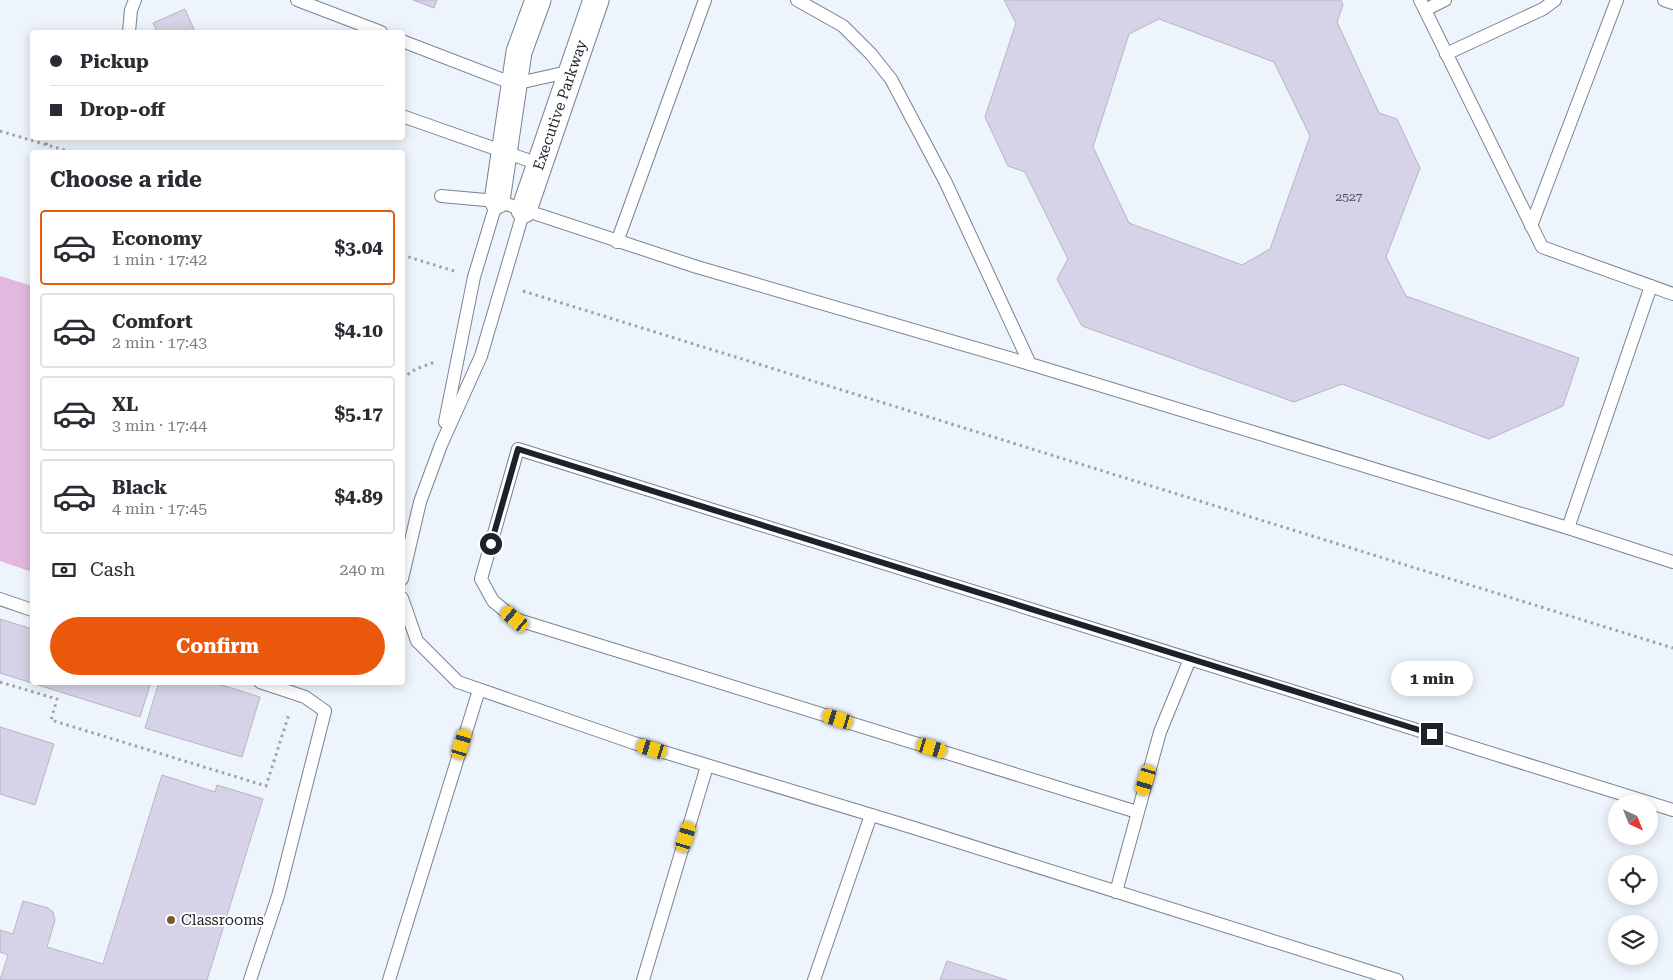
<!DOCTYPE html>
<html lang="en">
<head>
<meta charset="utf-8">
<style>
  :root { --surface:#fff; --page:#f2f2f3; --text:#2b2b33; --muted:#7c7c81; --line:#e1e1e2; --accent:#ea580c }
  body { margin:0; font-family:"Roboto Serif",serif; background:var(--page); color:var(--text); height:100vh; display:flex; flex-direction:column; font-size:19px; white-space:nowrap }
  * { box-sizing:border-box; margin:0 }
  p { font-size:16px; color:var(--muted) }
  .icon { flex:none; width:28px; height:28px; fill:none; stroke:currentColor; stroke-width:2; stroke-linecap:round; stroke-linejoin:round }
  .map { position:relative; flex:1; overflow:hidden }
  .sheet { position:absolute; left:30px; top:150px; width:375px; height:535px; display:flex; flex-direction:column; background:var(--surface); border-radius:5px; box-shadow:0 2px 12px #0003 }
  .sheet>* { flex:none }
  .top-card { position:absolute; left:30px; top:30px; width:375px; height:110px; border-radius:5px; box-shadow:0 2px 12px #0003; display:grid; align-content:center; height:110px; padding:0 20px; background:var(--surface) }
  .needle { width:32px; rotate:137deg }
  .fabs { position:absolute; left:1608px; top:795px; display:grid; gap:10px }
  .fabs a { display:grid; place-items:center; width:50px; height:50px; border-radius:50%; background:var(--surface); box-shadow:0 2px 12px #0003; font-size:25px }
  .end { position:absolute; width:22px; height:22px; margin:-11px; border:6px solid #1d2128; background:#fff; box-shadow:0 0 0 2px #fff }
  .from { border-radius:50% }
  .bubble { position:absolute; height:35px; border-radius:18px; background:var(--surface); box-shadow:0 2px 12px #0003; font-size:16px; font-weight:700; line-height:35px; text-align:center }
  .car { position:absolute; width:15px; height:30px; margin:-15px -8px; border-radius:6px; box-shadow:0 0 4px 1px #0007; background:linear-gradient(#f5c518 24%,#345 0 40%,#f5c518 0 76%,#345 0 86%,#f5c518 0) }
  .top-card b { display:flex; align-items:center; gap:18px; height:48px; font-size:19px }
  .top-card b+b { border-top:1px solid var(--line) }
  .top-card i { width:12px; height:12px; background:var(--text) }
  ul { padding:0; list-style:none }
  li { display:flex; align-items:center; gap:15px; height:75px; margin:0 10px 8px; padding:0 10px; border:2px solid var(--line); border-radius:5px }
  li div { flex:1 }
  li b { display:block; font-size:19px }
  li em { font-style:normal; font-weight:700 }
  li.on { border-color:var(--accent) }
  li>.icon { width:45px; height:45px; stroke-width:1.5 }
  h2 { padding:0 20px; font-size:22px; line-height:60px }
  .pay { display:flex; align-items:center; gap:12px; height:55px; padding:0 20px; font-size:19px }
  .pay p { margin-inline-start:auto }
  .action { display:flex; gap:10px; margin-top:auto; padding:10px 20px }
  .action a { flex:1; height:58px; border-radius:30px; background:var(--accent); color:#fff; font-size:20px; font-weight:700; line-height:58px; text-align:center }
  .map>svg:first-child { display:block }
  .green { fill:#e3b8df }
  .building { fill:#d6d2e7; stroke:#b6b3c7; fill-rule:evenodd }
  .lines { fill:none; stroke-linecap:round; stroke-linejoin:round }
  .service-casing { stroke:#778293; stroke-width:14 }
  .minor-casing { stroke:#778293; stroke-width:27 }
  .path { stroke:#9ca2a9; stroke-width:3; stroke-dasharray:2.5 4; stroke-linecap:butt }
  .service { stroke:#fff; stroke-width:12 }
  .minor { stroke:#fff; stroke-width:25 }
  .route { stroke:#1d2128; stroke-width:6 }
  .poi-dot { fill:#795a2f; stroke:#fff; stroke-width:2 }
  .labels { text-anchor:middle; stroke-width:4; stroke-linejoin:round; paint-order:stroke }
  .number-label { font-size:12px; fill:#4b4d58 }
  .street-label { font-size:15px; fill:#1d2128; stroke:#fff }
  .poi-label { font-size:15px; fill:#1d2128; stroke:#fff; text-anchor:start }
</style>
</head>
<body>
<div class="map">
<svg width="1673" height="980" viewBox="0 0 1673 980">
  <rect width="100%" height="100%" fill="#eef4fb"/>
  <polygon class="green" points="0,276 32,286 32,572 0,561"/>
  <g class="building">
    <polygon points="413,0 437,0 434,8"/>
    <path d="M1004 0H1341L1343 5 1337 22 1379 113 1397 119 1420 168 1386 257 1406 296 1579 358 1563 406 1489 439 1342 384 1294 402 1082 326 1057 279 1068 259 1025 172 1008 166 985 117 1016 23ZM1159 19 1274 62 1310 136 1270 249 1242 265 1129 223 1093 147 1129 34Z"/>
    <polygon points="185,9 195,32 157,32 153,23"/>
    <polygon points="0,619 32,629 32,682 151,682 140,717 0,673"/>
    <polygon points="159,682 212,682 260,697 242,757 145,728"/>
    <polygon points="0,727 54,744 35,805 0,794"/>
    <polygon points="162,775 215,792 217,785 263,799 207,980 0,980 8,955 0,952 0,930 13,934 23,901 48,908 53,912 55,920 47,947 103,964"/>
    <polygon points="947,961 1007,980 940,980"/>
  </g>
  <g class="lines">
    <g class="service-casing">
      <g id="service">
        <polyline points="297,0 381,32"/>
        <polyline points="797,0 843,26 871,54 891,79 946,183 1030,364"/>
        <polyline points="1420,0 1542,247 1673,294"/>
        <polyline points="1664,0 1673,3"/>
        <polyline points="1425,10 1445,0"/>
        <polyline points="129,32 131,10 135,0"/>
        <polyline points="402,41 514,84 572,71"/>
        <polyline points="1446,54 1543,9 1555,0"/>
        <polyline points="402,116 539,164"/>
        <polyline points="441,196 497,201 697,267 1030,364 1568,528 1673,562"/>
        <polyline points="1531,226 1617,0"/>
        <polyline points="617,242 705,0"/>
        <polyline points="445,422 474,277 497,201"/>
        <polyline points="1568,528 1651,286"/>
        <polyline points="402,579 420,502 441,445 481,356 524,210"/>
        <polyline points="402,598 417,641 458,682 634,743 911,827 1397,980"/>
        <polyline points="0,599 32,610"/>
        <polyline points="1137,812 515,619 493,601 481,579 518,449 1673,810"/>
        <polyline points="1116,892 1160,732 1190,659"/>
        <polyline points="250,980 278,896 325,711 305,697 260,682"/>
        <polyline points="389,980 479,690"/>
        <polyline points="643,980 707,766"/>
        <polyline points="814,980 871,815"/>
      </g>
    </g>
    <g class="minor-casing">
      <g id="minor">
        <polyline points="497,201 519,52 538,0"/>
        <polyline points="524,210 596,0"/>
      </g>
    </g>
    <g class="path">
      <polyline points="0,131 71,152"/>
      <polyline points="46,145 49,138"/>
      <polyline points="402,255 454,271"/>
      <polyline points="523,291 1673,648"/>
      <polyline points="402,378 416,369 435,362"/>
      <polyline points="0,682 57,699 51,720 266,786 289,714"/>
    </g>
    <use href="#service" class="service"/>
    <use href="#minor" class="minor"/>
  </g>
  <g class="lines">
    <polyline class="route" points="491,544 518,449 1432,734"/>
  </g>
  <circle class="poi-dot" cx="171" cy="920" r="5"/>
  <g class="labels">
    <g class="number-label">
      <text x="1349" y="201">2527</text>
    </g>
    <g class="street-label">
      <text transform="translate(560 105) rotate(-71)" y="5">Executive Parkway</text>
    </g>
    <g class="poi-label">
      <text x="181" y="925">Classrooms</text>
    </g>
  </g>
</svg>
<div class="fabs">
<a><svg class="needle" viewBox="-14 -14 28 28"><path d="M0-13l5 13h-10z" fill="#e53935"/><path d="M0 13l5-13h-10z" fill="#7c7c81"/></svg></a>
<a><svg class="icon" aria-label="locate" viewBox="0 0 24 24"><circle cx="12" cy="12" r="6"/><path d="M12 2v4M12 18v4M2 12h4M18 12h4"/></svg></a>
<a><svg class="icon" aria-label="layers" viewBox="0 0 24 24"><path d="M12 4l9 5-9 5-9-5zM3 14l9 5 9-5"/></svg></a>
</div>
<i class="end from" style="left:491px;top:544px"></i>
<i class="end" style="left:1432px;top:734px"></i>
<div class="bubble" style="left:1391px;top:661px;width:82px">1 min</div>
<i class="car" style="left:515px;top:619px;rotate:310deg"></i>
<i class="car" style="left:838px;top:719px;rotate:287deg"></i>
<i class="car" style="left:462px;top:744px;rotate:17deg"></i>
<i class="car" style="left:932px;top:748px;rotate:107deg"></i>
<i class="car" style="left:652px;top:749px;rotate:287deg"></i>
<i class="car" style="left:1146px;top:780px;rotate:197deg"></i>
<i class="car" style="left:686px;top:837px;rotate:17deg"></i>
<div class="top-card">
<b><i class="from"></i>Pickup</b>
<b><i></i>Drop-off</b>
</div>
<section class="sheet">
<h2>Choose a ride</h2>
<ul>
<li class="on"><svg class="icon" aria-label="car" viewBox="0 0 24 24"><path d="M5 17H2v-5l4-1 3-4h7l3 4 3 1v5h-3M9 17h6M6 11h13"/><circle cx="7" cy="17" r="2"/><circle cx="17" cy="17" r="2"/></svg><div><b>Economy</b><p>1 min · 17:42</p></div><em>$3.04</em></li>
<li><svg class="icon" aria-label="car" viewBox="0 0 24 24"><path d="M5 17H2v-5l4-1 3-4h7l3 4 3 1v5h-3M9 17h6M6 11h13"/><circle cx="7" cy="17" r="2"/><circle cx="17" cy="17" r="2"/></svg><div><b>Comfort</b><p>2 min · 17:43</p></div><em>$4.10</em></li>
<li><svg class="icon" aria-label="car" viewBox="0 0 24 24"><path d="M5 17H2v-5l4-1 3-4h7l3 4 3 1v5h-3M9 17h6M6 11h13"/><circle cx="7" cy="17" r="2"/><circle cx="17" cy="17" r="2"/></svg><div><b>XL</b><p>3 min · 17:44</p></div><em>$5.17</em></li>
<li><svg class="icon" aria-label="car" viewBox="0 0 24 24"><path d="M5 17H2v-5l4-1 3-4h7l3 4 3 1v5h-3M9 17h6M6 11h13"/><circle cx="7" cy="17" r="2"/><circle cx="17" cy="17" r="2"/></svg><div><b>Black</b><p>4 min · 17:45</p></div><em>$4.89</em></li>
</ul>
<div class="pay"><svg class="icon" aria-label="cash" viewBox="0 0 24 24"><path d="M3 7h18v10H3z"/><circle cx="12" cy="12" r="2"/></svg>Cash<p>240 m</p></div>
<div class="action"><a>Confirm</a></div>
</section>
</div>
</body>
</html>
